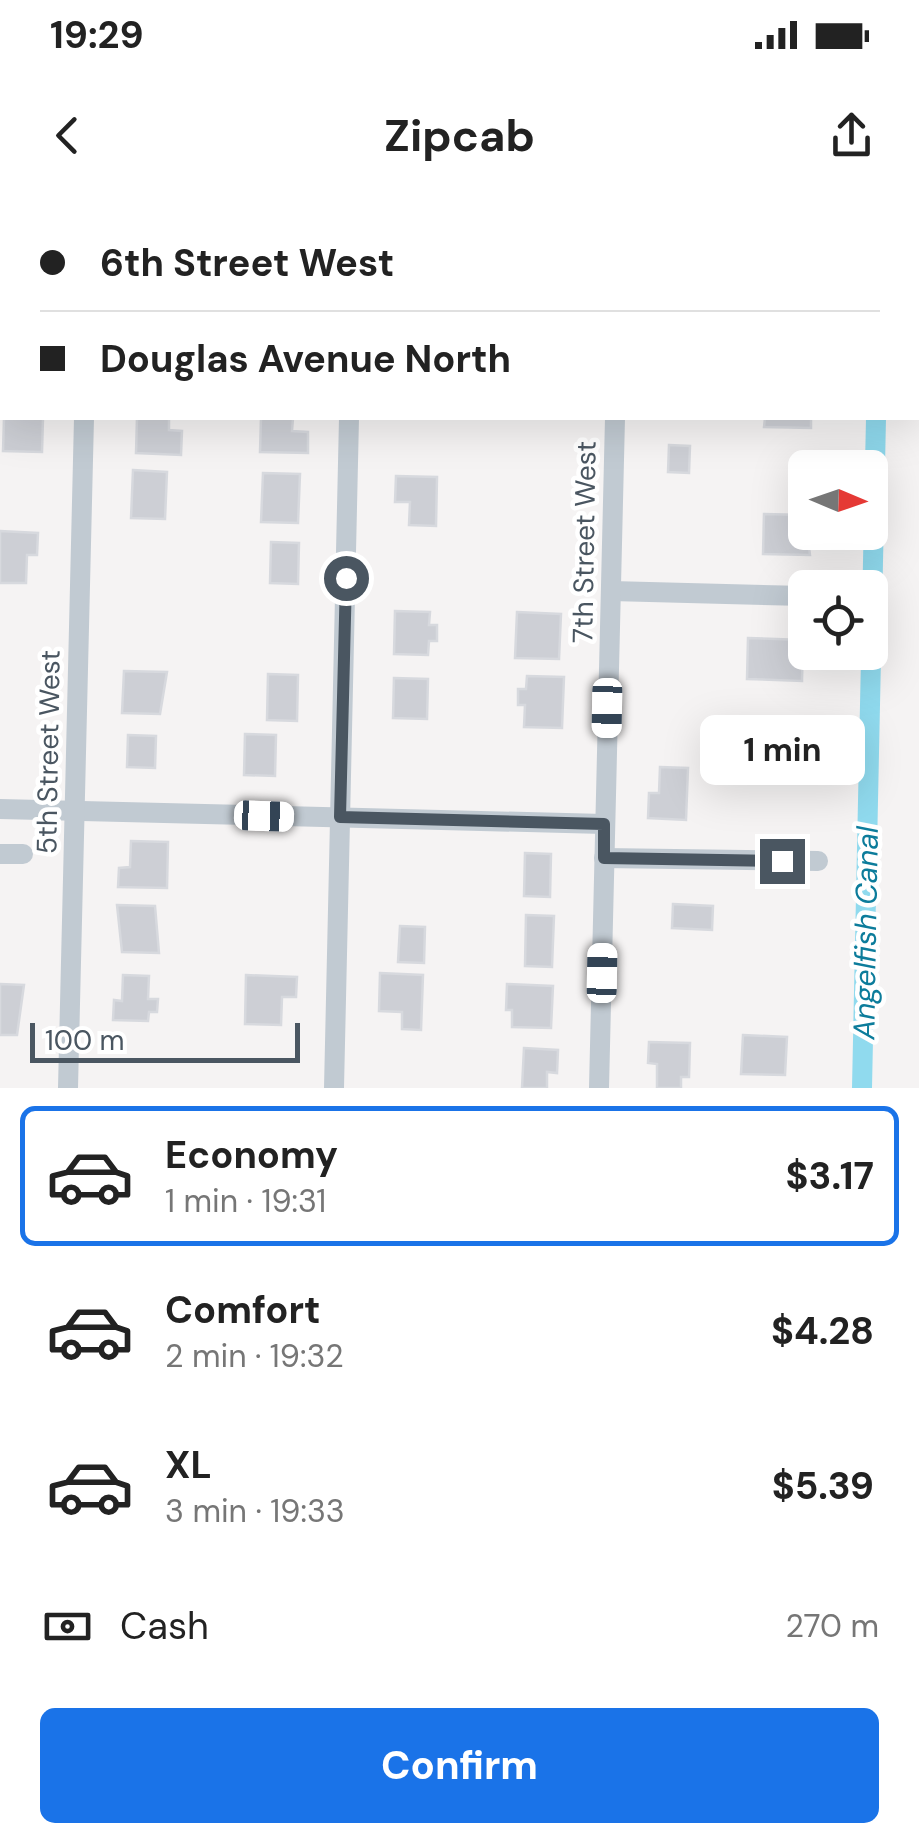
<!DOCTYPE html>
<html lang="en">
<head>
<meta charset="utf-8">
<style>
  :root { --surface:#fff; --page:#f2f2f2; --text:#222; --muted:#767676; --line:#e0e0e0; --accent:#1a73e8 }
  body { margin:0; font-family:"DM Sans",sans-serif; background:var(--page); color:var(--text); height:100vh; display:flex; flex-direction:column; font-size:38px; white-space:nowrap }
  * { box-sizing:border-box; margin:0 }
  p { font-size:32px; color:var(--muted) }
  .icon { flex:none; width:55px; height:55px; fill:none; stroke:currentColor; stroke-width:2; stroke-linecap:round; stroke-linejoin:round }
  .map { position:relative; height:888px; overflow:hidden }
  .panel { display:flex; flex-direction:column; background:var(--surface); flex:1 }
  .panel>* { flex:none }
  .banner { position:absolute; left:0px; top:0px; width:920px; height:220px; box-shadow:0 10px 40px #0002; display:grid; align-content:center; height:220px; padding:0 40px; background:var(--surface) }
  .needle { width:65px; rotate:92deg }
  .fabs { position:absolute; left:788px; top:250px; display:grid; gap:20px }
  .fabs a { display:grid; place-items:center; width:100px; height:100px; border-radius:15px; background:var(--surface); box-shadow:0 10px 40px #0002; font-size:50px }
  .scale { position:absolute; left:30px; bottom:25px; width:270px; box-sizing:border-box; padding-left:10px; border:5px solid #4a5661; border-top:0; font-size:28px; line-height:35px; white-space:nowrap; color:#4a5661; -webkit-text-stroke:8px #fff; paint-order:stroke }
  .end { position:absolute; width:45px; height:45px; margin:-22px; border:12px solid #4a5661; background:#fff; box-shadow:0 0 0 5px #fff }
  .from { border-radius:50% }
  .bubble { position:absolute; height:70px; border-radius:15px; background:var(--surface); box-shadow:0 10px 40px #0002; font-size:32px; font-weight:700; line-height:70px; text-align:center }
  .car { position:absolute; width:30px; height:60px; margin:-30px -15px; border-radius:12px; box-shadow:0 0 8px 2px #0007; background:linear-gradient(#fff 24%,#345 0 40%,#fff 0 76%,#345 0 86%,#fff 0) }
  .banner b { display:flex; align-items:center; gap:35px; height:95px; font-size:38px }
  .banner b+b { border-top:2px solid var(--line) }
  .banner i { width:25px; height:25px; background:var(--text) }
  ul { padding:18px 0 0; list-style:none }
  li { display:flex; align-items:center; gap:30px; height:140px; margin:0 20px 15px; padding:0 20px; border:5px solid transparent; border-radius:15px }
  li div { flex:1 }
  li b { display:block; font-size:38px }
  li em { font-style:normal; font-weight:700 }
  li.selected { border-color:var(--accent) }
  li>.icon { width:90px; height:90px; stroke-width:1.5 }
  .pay { display:flex; align-items:center; gap:25px; height:110px; padding:0 40px; font-size:38px }
  .pay p { margin-inline-start:auto }
  .primary-button { display:flex; gap:20px; margin-top:auto; padding:20px 40px }
  .primary-button a { flex:1; height:115px; border-radius:15px; background:var(--accent); color:#fff; font-size:40px; font-weight:700; line-height:115px; text-align:center }
  .status { display:flex; justify-content:space-between; align-items:center; height:70px; padding:0 50px; background:var(--surface); direction:ltr }
  .status svg { height:28px; fill:currentColor }
  header { display:flex; justify-content:space-between; align-items:center; height:130px; padding:0 40px; background:var(--surface); font-size:45px; font-weight:700 }
  .map>svg:first-child { display:block }
  .lines { fill:none; stroke-linecap:round; stroke-linejoin:round }
  .canal { stroke:#90daee; stroke-width:20 }
  .building { fill:#cdcfd5; stroke:#d7d9de; stroke-width:2.5 }
  .minor { stroke:#c1cad2; stroke-width:20 }
  .route { stroke:#4a5661; stroke-width:12 }
  .labels { text-anchor:middle; stroke-width:9; stroke-linejoin:round; paint-order:stroke }
  .street-label { font-size:28px; fill:#4a5661; stroke:#fff }
  .water-label { font-size:30px; font-style:italic; fill:#0c7c9b; stroke:#fff }
</style>
</head>
<body>
<div class="status"><b>19:29</b><svg viewBox="0 0 49 12"><path d="M0 12V9h3v3zM5 12V6h3v6zM10 12V3h3v9zM15 12V0h3v12zM26 1h20v11H26zM47 4h2v5h-2z"/></svg></div>
<header><svg class="icon" aria-label="back" viewBox="0 0 24 24"><path d="M15 5l-7 7 7 7"/></svg>Zipcab<svg class="icon" aria-label="share" viewBox="0 0 24 24"><path d="M12 15V3M7 8l5-5 5 5M5 13v7h14v-7"/></svg></header>
<div class="map">
<svg width="919" height="888" viewBox="0 0 919 888">
  <rect width="100%" height="100%" fill="#f5f3f3"/>
  <g class="lines">
    <g class="canal">
      <polyline points="881,2 881,0"/>
      <polyline points="862,888 876,218"/>
    </g>
  </g>
  <g class="building">
    <polygon points="4,218 43,218 42,252 3,251"/>
    <polygon points="137,218 169,218 169,230 182,231 181,255 136,253"/>
    <polygon points="261,218 293,218 292,231 308,232 308,253 260,252"/>
    <polygon points="765,218 811,218 811,228 764,227"/>
    <polygon points="669,245 690,246 689,273 668,272"/>
    <polygon points="133,270 167,272 165,319 131,318"/>
    <polygon points="263,273 300,274 298,323 261,322"/>
    <polygon points="396,276 437,277 436,326 409,325 410,302 395,302"/>
    <polygon points="764,314 805,315 810,355 763,354"/>
    <polygon points="0,331 38,333 37,355 27,355 26,383 0,383"/>
    <polygon points="271,342 299,343 298,384 270,383"/>
    <polygon points="395,411 430,412 429,425 437,425 437,441 429,441 428,455 394,454"/>
    <polygon points="517,412 561,414 559,459 515,458"/>
    <polygon points="748,438 803,440 802,481 747,479"/>
    <polygon points="124,471 167,472 160,514 122,513"/>
    <polygon points="268,474 298,475 297,521 267,520"/>
    <polygon points="527,476 564,477 562,528 524,527 525,505 518,505 518,489 526,489"/>
    <polygon points="394,478 428,479 427,519 393,518"/>
    <polygon points="245,534 276,535 275,576 244,575"/>
    <polygon points="128,535 156,536 155,568 127,567"/>
    <polygon points="660,567 688,568 686,620 648,618 649,593 659,593"/>
    <polygon points="131,641 168,642 167,688 118,687 119,668 130,667"/>
    <polygon points="525,653 551,654 550,697 524,696"/>
    <polygon points="673,704 713,706 712,730 672,728"/>
    <polygon points="117,705 155,706 159,753 122,752"/>
    <polygon points="526,715 554,716 552,767 525,766"/>
    <polygon points="400,726 425,727 424,763 398,762"/>
    <polygon points="380,773 423,775 421,830 402,829 402,812 379,811"/>
    <polygon points="123,775 149,776 148,799 158,799 157,812 149,812 148,821 113,820 114,800 122,801"/>
    <polygon points="246,775 297,777 296,797 282,797 281,825 245,824"/>
    <polygon points="0,784 24,785 17,835 0,835"/>
    <polygon points="507,784 553,786 551,828 512,827 512,810 506,810"/>
    <polygon points="743,835 787,837 785,875 741,874"/>
    <polygon points="649,842 690,843 689,877 681,877 681,888 657,888 657,864 648,863"/>
    <polygon points="524,848 558,850 557,873 547,872 547,888 522,888"/>
  </g>
  <g class="lines">
    <g class="minor">
      <polyline points="89,2 89,0"/>
      <polyline points="354,2 354,0"/>
      <polyline points="620,2 620,0"/>
      <polyline points="611,391 805,396"/>
      <polyline points="0,609 604,624"/>
      <polyline points="0,654 23,654"/>
      <polyline points="604,658 818,661"/>
      <polyline points="68,888 84,218"/>
      <polyline points="334,888 349,218"/>
      <polyline points="599,888 615,218"/>
    </g>
  </g>
  <g class="lines">
    <polyline class="route" points="346,378 340,617 604,624 604,658 782,661"/>
  </g>
  <g class="labels">
    <g class="street-label">
      <text transform="translate(584 342) rotate(-89)" y="10">7th Street West</text>
      <text transform="translate(48 552) rotate(-89)" y="10">5th Street West</text>
    </g>
    <g class="water-label">
      <text transform="translate(866 733) rotate(-89)" y="10">Angelfish Canal</text>
    </g>
  </g>
</svg>
<div class="fabs">
<a><svg class="needle" viewBox="-14 -14 28 28"><path d="M0-13l5 13h-10z" fill="#e53935"/><path d="M0 13l5-13h-10z" fill="#767676"/></svg></a>
<a><svg class="icon" aria-label="locate" viewBox="0 0 24 24"><circle cx="12" cy="12" r="6"/><path d="M12 2v4M12 18v4M2 12h4M18 12h4"/></svg></a>
</div>
<div class="scale">100 m</div>
<i class="end from" style="left:346px;top:378px"></i>
<i class="end" style="left:782px;top:661px"></i>
<div class="bubble" style="left:700px;top:515px;width:165px">1 min</div>
<i class="car" style="left:607px;top:508px;rotate:181deg"></i>
<i class="car" style="left:264px;top:616px;rotate:92deg"></i>
<i class="car" style="left:602px;top:773px;rotate:1deg"></i>
<div class="banner">
<b><i class="from"></i>6th Street West</b>
<b><i></i>Douglas Avenue North</b>
</div>
</div>
<section class="panel">
<ul>
<li class="selected"><svg class="icon" aria-label="car" viewBox="0 0 24 24"><path d="M5 17H2v-5l4-1 3-4h7l3 4 3 1v5h-3M9 17h6M6 11h13"/><circle cx="7" cy="17" r="2"/><circle cx="17" cy="17" r="2"/></svg><div><b>Economy</b><p>1 min · 19:31</p></div><em>$3.17</em></li>
<li><svg class="icon" aria-label="car" viewBox="0 0 24 24"><path d="M5 17H2v-5l4-1 3-4h7l3 4 3 1v5h-3M9 17h6M6 11h13"/><circle cx="7" cy="17" r="2"/><circle cx="17" cy="17" r="2"/></svg><div><b>Comfort</b><p>2 min · 19:32</p></div><em>$4.28</em></li>
<li><svg class="icon" aria-label="car" viewBox="0 0 24 24"><path d="M5 17H2v-5l4-1 3-4h7l3 4 3 1v5h-3M9 17h6M6 11h13"/><circle cx="7" cy="17" r="2"/><circle cx="17" cy="17" r="2"/></svg><div><b>XL</b><p>3 min · 19:33</p></div><em>$5.39</em></li>
</ul>
<div class="pay"><svg class="icon" aria-label="cash" viewBox="0 0 24 24"><path d="M3 7h18v10H3z"/><circle cx="12" cy="12" r="2"/></svg>Cash<p>270 m</p></div>
<div class="primary-button"><a>Confirm</a></div>
</section>
</body>
</html>
